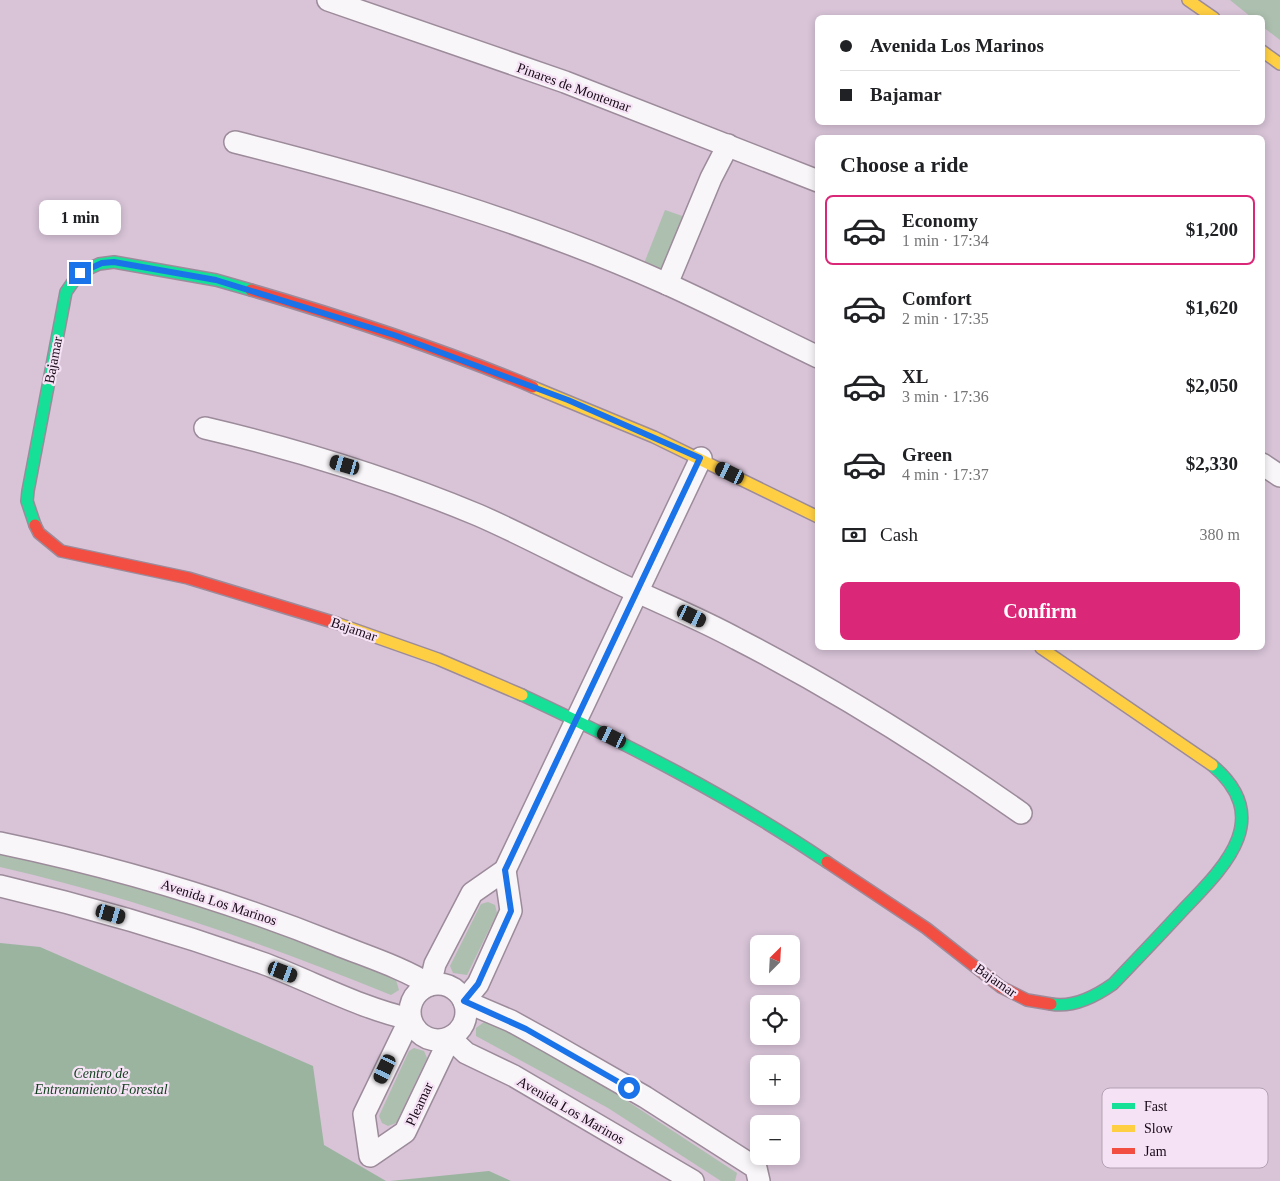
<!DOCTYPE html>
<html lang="en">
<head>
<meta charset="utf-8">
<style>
  :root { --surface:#fff; --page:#f6f6f6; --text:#202124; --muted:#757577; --line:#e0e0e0; --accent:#db2777 }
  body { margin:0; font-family:Georgia,serif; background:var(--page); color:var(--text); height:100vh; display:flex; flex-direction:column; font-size:19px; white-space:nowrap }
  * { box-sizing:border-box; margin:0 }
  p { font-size:16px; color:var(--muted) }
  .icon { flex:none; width:28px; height:28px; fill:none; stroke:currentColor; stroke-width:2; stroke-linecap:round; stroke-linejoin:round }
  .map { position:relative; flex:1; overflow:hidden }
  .panel { position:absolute; left:815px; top:135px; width:450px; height:515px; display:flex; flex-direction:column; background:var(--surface); border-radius:8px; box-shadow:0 2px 8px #0003 }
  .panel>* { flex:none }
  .guide { position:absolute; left:815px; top:15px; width:450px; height:110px; border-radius:8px; box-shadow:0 2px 8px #0003; display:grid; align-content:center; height:110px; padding:0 25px; background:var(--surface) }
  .needle { width:32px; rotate:24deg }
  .tools { position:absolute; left:750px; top:935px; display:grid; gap:10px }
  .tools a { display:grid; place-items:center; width:50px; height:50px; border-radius:8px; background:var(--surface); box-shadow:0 2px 8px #0003; font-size:25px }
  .end { position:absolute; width:22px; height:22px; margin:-11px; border:6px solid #1a73e8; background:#fff; box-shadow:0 0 0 2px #fff }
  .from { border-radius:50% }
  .bubble { position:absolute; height:35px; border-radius:8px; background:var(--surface); box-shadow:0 2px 8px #0003; font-size:16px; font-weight:700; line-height:35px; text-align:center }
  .car { position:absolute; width:15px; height:30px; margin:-15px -8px; border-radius:6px; box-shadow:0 0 4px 1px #0007; background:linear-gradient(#222 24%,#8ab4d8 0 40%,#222 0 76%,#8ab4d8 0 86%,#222 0) }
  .guide b { display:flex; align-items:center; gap:18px; height:48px; font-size:19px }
  .guide b+b { border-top:1px solid var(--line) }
  .guide i { width:12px; height:12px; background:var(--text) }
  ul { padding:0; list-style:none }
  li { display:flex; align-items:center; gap:15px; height:70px; margin:0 10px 8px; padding:0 15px; border:2px solid transparent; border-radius:8px }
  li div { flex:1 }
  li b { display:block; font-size:19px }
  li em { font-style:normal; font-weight:700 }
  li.active { border-color:var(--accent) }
  li>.icon { width:45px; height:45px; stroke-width:1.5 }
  h2 { padding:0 25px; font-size:22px; line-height:60px }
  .pay { display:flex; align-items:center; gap:12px; height:55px; padding:0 25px; font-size:19px }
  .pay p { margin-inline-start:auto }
  .cta { display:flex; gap:10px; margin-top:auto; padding:10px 25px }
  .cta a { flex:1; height:58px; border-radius:8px; background:var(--accent); color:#fff; font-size:20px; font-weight:700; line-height:58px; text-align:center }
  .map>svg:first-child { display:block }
  .green { fill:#adbfaf }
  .forest { fill:#9ab49f }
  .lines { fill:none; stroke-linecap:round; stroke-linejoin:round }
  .street-casing { stroke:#9c8b9a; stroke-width:24 }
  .fast-casing { stroke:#9c8b9a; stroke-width:14 }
  .slow-casing { stroke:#9c8b9a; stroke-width:14 }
  .jam-casing { stroke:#9c8b9a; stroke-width:14 }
  .street { stroke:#f9f6f9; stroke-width:21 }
  .fast { stroke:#16e098; stroke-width:11 }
  .slow { stroke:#ffcf43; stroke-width:11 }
  .jam { stroke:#f24e42; stroke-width:11 }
  .route { stroke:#1a73e8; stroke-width:6 }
  .labels { text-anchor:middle; stroke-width:4.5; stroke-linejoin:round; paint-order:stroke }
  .street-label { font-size:14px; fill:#170916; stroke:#f6e2f5 }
  .park-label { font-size:14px; font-style:italic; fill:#0d3e1a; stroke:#f6e2f5 }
  .key { fill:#f6e2f5; stroke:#b3a1b2; stroke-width:1 }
  .key-label { font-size:14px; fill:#170916 }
</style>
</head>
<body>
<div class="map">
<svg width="1280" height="1181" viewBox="0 0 1280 1181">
  <rect width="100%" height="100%" fill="#d8c3d7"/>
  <g class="green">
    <polygon points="1230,0 1280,0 1280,40 1263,27 1262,18 1251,17"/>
    <polygon points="665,210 688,218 661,273 643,266"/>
    <path d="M0 853C45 863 92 872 136 885 224 911 312 942 396 980L399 990 391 995C263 943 135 898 0 867Z"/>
    <polygon points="488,902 495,905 497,913 467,975 453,973 450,966 481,904"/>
    <polygon points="484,1022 505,1030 592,1078 737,1173 735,1181 721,1181 608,1108 476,1036 476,1028"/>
    <polygon points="414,1048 424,1051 427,1058 396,1123 388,1126 382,1123 379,1116 409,1051"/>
  </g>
  <g class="forest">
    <polygon points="0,943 40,947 313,1066 324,1145 386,1181 0,1181"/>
    <polygon points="489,1171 511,1181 390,1181"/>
  </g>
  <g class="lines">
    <g class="street-casing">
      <g id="street">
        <polyline points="328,0 565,82 818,181"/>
        <path d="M235 142C382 179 529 222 667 284 718 307 768 333 818 357"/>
        <polyline points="667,284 711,178 728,145"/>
        <path d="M205 428C299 450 389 478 478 515 524 535 568 559 614 581 655 601 697 617 737 639 836 690 930 749 1021 813"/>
        <polyline points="1262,464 1280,476"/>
        <path d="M0 843C115 867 227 900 336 944 368 957 401 967 430 985L435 964 472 893 505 870 701 458"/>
        <polyline points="505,870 511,911 478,984 464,1001 511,1021 549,1042 645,1097 756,1168 759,1181"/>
        <path d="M0 886C90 907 178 933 265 964 313 982 360 1008 410 1019L364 1114 370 1156 405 1132 450 1038 466 1053 514 1076 693 1181"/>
        <circle cx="438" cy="1012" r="28"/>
      </g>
    </g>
    <g class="fast-casing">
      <g id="fast">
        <polyline points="35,525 27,501 28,491 66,292 75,279 86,270 99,264 114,262 216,280 251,290"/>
        <path d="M522 695C627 744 731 797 827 862"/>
        <path d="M1051 1004C1072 1008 1096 996 1113 984 1136 960 1159 936 1182 911 1223 868 1276 819 1212 765"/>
      </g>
    </g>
    <g class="slow-casing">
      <g id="slow">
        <polyline points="1188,0 1214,18"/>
        <polyline points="1262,51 1280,64"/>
        <polyline points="533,387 654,437 818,517"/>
        <polyline points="336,623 438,659 522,695"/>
        <polyline points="1041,648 1212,765"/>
      </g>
    </g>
    <g class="jam-casing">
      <g id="jam">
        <path d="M251 290C347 318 442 349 533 387"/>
        <polyline points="35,525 39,533 61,551 188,578 336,623"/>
        <polyline points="827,862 926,928 1001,987 1027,1000 1051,1004"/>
      </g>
    </g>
    <use href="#street" class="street"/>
    <use href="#fast" class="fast"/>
    <use href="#slow" class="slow"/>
    <use href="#jam" class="jam"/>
  </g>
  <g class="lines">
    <polyline class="route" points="80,273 102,263 114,262 216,280 394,335 568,400 700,458 505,870 511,911 478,984 464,1001 526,1029 629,1088"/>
  </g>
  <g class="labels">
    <g class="street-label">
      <text transform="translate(574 87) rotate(20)" y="5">Pinares de Montemar</text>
      <text transform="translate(53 360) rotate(-79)" y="5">Bajamar</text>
      <text transform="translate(354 629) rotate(19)" y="5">Bajamar</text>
      <text transform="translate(219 902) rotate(18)" y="5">Avenida Los Marinos</text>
      <text transform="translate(996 980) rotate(35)" y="5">Bajamar</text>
      <text transform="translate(419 1104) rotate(-65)" y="5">Pleamar</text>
      <text transform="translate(571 1110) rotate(30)" y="5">Avenida Los Marinos</text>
    </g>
    <g class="park-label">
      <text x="101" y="1078">Centro de<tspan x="101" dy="16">Entrenamiento Forestal</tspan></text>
    </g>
  </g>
  <rect x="1102" y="1088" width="166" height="80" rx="8" class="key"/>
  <rect x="1112" y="1103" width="23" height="6" fill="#16e098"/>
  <rect x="1112" y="1125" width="23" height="7" fill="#ffcf43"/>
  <rect x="1112" y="1148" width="23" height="6" fill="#f24e42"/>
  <g class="key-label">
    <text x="1144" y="1111">Fast</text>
    <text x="1144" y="1133">Slow</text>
    <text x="1144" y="1156">Jam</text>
  </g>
</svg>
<div class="tools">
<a><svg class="needle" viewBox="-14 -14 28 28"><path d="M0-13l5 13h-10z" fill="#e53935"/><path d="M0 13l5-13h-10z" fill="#757577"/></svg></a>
<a><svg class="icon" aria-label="locate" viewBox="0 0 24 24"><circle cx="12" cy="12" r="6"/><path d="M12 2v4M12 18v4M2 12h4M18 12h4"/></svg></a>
<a>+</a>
<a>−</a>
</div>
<i class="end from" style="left:629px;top:1088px"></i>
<i class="end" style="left:80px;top:273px"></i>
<div class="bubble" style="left:39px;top:200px;width:82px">1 min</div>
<i class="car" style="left:345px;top:465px;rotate:286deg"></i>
<i class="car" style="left:730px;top:473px;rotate:296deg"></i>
<i class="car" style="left:692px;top:616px;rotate:116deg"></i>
<i class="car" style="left:612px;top:737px;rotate:296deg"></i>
<i class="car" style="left:111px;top:914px;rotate:106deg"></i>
<i class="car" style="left:283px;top:972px;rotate:111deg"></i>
<i class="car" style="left:385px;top:1069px;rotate:205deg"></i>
<div class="guide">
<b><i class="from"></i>Avenida Los Marinos</b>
<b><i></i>Bajamar</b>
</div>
<section class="panel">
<h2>Choose a ride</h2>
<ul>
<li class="active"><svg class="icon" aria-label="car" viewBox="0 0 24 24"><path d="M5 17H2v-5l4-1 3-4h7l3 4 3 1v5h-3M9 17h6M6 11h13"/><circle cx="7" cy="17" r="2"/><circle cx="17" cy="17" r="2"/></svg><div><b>Economy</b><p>1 min · 17:34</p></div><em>$1,200</em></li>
<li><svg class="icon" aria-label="car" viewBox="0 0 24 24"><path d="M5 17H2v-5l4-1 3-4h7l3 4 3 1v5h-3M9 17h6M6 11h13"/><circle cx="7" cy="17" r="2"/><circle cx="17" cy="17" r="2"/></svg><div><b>Comfort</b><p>2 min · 17:35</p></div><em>$1,620</em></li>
<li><svg class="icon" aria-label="car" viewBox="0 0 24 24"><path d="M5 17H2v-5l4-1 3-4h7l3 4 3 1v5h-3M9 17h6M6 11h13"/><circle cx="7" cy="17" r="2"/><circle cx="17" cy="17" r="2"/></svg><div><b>XL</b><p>3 min · 17:36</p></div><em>$2,050</em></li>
<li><svg class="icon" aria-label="car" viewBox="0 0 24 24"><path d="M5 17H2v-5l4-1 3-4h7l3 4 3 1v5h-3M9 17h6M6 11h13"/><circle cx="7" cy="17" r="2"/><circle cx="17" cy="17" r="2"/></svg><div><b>Green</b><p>4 min · 17:37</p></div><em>$2,330</em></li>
</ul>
<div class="pay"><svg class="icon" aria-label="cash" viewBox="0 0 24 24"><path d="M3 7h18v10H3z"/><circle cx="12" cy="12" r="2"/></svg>Cash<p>380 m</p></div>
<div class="cta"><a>Confirm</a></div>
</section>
</div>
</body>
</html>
